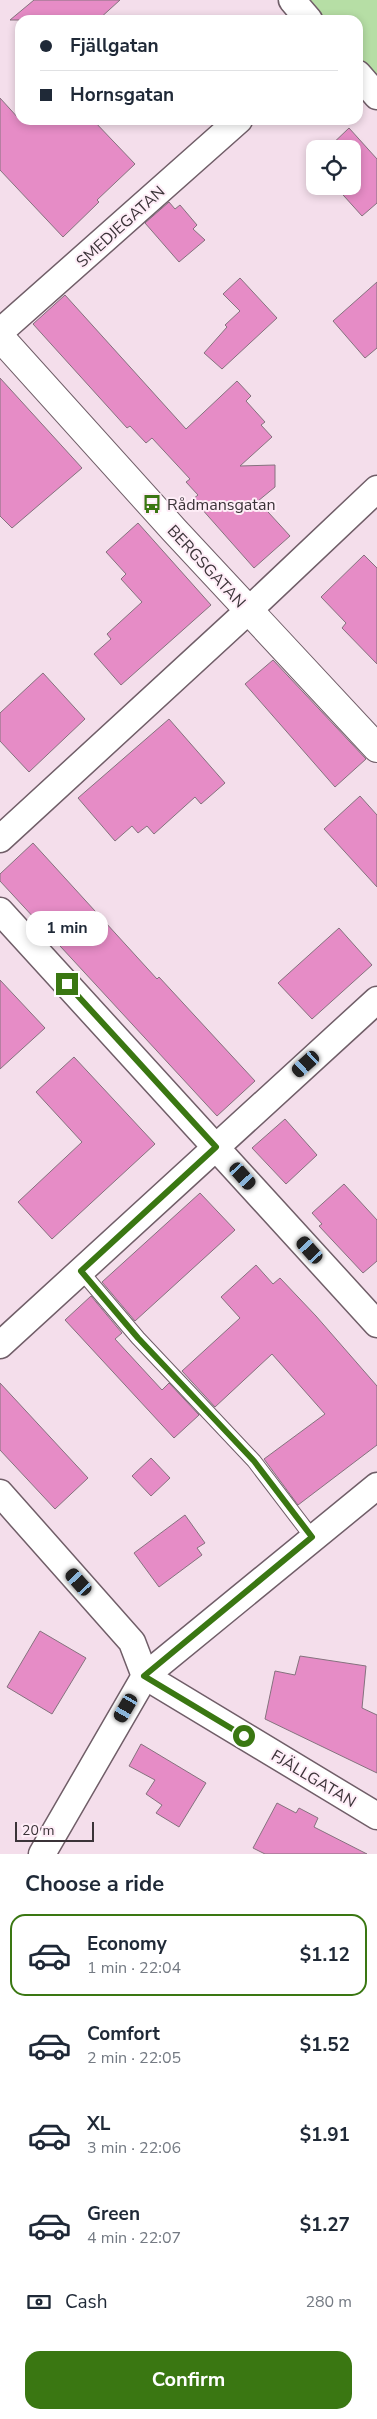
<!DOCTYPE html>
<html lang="en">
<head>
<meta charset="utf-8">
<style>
  :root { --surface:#fff; --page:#f2f2f3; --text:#1f2937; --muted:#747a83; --line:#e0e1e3; --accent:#3a7712 }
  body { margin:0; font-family:"Nunito Sans",sans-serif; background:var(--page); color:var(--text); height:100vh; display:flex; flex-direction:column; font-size:19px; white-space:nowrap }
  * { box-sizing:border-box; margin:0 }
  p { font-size:16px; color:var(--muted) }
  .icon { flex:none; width:28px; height:28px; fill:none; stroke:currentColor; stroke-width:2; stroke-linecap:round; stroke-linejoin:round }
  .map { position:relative; height:1854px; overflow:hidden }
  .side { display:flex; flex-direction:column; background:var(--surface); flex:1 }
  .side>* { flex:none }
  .top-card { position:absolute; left:15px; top:15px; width:348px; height:110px; border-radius:15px; box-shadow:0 2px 8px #0003; display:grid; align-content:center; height:110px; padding:0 25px; background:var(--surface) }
  .buttons { position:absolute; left:306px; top:140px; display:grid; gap:10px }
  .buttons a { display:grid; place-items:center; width:55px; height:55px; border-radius:10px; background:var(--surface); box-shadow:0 2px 8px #0003; font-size:25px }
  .scale { position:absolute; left:15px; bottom:12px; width:79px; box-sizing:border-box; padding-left:5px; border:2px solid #3b3338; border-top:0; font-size:14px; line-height:18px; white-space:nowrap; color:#3b3338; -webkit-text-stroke:4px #feedf7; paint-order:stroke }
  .end { position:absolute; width:22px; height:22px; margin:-11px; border:6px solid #3a7712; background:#fff; box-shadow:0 0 0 2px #fff }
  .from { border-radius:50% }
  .bubble { position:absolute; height:35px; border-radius:15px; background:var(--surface); box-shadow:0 2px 8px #0003; font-size:16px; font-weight:700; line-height:35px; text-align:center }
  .car { position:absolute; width:15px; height:30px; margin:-15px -8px; border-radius:6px; box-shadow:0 0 4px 1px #0007; background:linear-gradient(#222 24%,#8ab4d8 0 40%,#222 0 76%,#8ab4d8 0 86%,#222 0) }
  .top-card b { display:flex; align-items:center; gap:18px; height:48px; font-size:19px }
  .top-card b+b { border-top:1px solid var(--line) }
  .top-card i { width:12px; height:12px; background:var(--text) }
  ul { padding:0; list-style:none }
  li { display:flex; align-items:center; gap:15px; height:82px; margin:0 10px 8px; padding:0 15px; border:2px solid transparent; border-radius:15px }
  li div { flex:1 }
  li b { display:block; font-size:19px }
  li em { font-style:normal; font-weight:700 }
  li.on { border-color:var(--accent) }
  li>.icon { width:45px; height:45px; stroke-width:1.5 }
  h2 { padding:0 25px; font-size:22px; line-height:60px }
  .pay { display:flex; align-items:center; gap:12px; height:55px; padding:0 25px; font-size:19px }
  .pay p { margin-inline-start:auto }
  .button { display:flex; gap:10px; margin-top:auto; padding:10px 25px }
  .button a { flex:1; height:58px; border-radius:15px; background:var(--accent); color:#fff; font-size:20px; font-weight:700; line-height:58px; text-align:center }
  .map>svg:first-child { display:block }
  .green { fill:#b6dea5 }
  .building { fill:#e68cc6; stroke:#85727e }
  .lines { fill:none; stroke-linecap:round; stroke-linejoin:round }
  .lane-casing { stroke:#705e68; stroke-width:16 }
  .street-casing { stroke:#705e68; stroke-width:29 }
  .secondary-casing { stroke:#705e68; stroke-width:30 }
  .lane { stroke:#fff; stroke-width:14 }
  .street { stroke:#fff; stroke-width:26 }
  .secondary { stroke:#fff; stroke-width:28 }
  .route { stroke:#3a7712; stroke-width:6 }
  .labels { text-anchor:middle; stroke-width:4; stroke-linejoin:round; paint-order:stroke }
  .street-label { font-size:16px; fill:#3b3338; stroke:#feedf7 }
  .poi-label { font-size:16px; fill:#3b3338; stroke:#feedf7; text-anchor:start }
</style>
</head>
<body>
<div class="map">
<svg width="377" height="1854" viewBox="0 0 377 1854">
  <rect width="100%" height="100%" fill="#f4deeb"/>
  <polygon class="green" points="294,0 377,0 377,94 358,72 358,20 312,20"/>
  <g class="building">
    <polygon points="34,0 120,0 98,20 10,20"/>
    <polygon points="0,98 20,120 93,120 135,164 97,200 99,202 63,237 0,170"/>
    <polygon points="349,128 377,159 377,203 362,216 335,186 352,186 352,149 327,149"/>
    <polygon points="169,202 175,209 180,205 197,225 193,229 205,240 179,262 145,223"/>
    <polygon points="240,278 277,318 222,369 204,353 227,327 225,325 240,311 223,294"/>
    <polygon points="377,282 377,348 365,358 333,321"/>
    <polygon points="65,295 186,429 237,381 251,396 246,401 265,422 261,425 272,437 240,466 275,465 275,487 258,501 290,536 254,568 193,499 198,495 186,482 190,479 152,438 146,443 130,426 127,428 33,324"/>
    <polygon points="0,378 82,468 12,528 0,516"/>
    <polygon points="138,523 211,605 121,685 94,654 111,639 107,634 142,602 121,579 126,574 106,552"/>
    <polygon points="364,555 377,568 377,664 342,628 346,623 321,597"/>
    <polygon points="273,660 366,759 335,787 245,684"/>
    <polygon points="43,673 85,719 29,772 0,741 0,713"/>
    <polygon points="169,719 225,783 201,804 195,797 154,834 147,826 138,833 132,826 115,841 78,798"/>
    <polygon points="360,796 377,815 377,887 324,829"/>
    <polygon points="33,843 157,979 159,977 255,1081 217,1116 0,881 0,874"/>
    <polygon points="339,928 372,965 312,1019 278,983"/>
    <polygon points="0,980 45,1028 0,1069"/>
    <polygon points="74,1057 155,1144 52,1239 18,1202 82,1142 36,1092"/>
    <polygon points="285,1119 317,1155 286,1184 252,1148"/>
    <polygon points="344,1184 377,1220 377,1261 363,1273 319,1226 322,1224 312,1213"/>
    <polygon points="200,1193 235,1230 135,1321 102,1282"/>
    <polygon points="256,1265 273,1284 280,1278 316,1316 377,1386 377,1445 298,1505 264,1459 325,1414 272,1354 215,1407 182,1371 240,1318 221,1297"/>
    <polygon points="91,1296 122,1333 115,1339 162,1390 169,1383 199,1415 174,1438 65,1320"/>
    <polygon points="0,1383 88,1478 55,1509 0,1450"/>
    <polygon points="151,1458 170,1478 151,1496 132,1476"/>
    <polygon points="185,1515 205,1543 197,1548 202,1555 159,1587 134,1553"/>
    <polygon points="40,1631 86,1658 52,1714 7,1687"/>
    <polygon points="300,1656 366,1666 362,1708 377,1715 377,1773 265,1719 275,1671 295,1675"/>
    <polygon points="141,1744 206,1783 179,1827 156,1813 162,1805 146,1794 155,1780 129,1766"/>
    <polygon points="277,1803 296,1813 299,1808 318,1818 314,1827 367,1854 265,1854 253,1848"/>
  </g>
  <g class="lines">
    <g class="lane-casing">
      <polyline id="lane" points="81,1271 138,1338 254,1461 312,1537"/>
    </g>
    <g class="street-casing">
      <g id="street">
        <polyline points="292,0 309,20"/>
        <polyline points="358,74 377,96"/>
        <polyline points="0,332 239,120"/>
        <polyline points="0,839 248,611 377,489"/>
        <polyline points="0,911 377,1324"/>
        <polyline points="0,1345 377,1000"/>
        <polyline points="0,1493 132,1642 145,1676 377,1816"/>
        <polyline points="42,1854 145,1676 377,1486"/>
      </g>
    </g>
    <g class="secondary-casing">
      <polyline id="secondary" points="0,337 174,530 377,748"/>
    </g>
    <use href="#lane" class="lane"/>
    <use href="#street" class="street"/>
    <use href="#secondary" class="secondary"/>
  </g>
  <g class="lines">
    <polyline class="route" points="67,984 216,1147 81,1271 138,1338 254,1461 312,1537 144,1676 244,1736"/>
  </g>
  <defs>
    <g id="bus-bare" transform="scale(1.5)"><path d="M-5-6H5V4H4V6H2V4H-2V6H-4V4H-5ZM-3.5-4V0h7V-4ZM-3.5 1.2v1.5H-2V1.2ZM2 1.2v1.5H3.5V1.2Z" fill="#3a7712" stroke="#feedf7" stroke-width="2.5" paint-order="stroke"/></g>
  </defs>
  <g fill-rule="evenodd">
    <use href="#bus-bare" x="152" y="504"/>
  </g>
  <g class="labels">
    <g class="street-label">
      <text transform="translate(120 226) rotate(-42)" y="6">SMEDJEGATAN</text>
      <text transform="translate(207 566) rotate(47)" y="6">BERGSGATAN</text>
      <text transform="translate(314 1778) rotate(31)" y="6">FJÄLLGATAN</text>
    </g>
    <g class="poi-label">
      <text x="167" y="510">Rådmansgatan</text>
    </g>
  </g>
</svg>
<div class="buttons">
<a><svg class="icon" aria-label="locate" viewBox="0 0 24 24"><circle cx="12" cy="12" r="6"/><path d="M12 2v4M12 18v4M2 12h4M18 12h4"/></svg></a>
</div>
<div class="scale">20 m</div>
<i class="end from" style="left:244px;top:1736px"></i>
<i class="end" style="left:67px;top:984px"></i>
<div class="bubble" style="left:26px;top:911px;width:82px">1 min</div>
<i class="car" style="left:306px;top:1064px;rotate:228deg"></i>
<i class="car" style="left:243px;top:1176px;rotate:138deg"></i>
<i class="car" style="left:310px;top:1250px;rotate:318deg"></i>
<i class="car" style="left:79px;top:1582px;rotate:318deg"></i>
<i class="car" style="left:126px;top:1708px;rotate:210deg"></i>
<div class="top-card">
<b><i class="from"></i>Fjällgatan</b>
<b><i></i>Hornsgatan</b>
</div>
</div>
<section class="side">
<h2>Choose a ride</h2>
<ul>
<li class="on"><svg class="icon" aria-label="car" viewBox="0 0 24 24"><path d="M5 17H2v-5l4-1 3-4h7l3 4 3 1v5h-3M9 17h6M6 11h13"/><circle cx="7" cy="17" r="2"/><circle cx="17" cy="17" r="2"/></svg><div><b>Economy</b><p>1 min · 22:04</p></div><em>$1.12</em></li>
<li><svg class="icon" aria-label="car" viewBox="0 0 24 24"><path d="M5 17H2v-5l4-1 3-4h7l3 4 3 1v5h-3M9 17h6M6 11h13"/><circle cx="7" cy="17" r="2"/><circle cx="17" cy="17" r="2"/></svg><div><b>Comfort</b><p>2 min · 22:05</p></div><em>$1.52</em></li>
<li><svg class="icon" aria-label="car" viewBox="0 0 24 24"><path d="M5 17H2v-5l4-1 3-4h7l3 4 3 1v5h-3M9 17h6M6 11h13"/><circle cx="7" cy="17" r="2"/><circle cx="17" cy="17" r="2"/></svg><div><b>XL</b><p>3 min · 22:06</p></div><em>$1.91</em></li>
<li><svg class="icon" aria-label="car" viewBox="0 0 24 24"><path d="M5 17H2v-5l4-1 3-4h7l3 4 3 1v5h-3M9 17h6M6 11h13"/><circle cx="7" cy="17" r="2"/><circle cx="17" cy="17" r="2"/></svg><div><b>Green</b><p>4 min · 22:07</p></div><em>$1.27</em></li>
</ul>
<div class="pay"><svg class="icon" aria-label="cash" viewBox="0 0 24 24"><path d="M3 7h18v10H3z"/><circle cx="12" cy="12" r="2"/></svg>Cash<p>280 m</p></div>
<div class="button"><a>Confirm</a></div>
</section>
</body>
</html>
